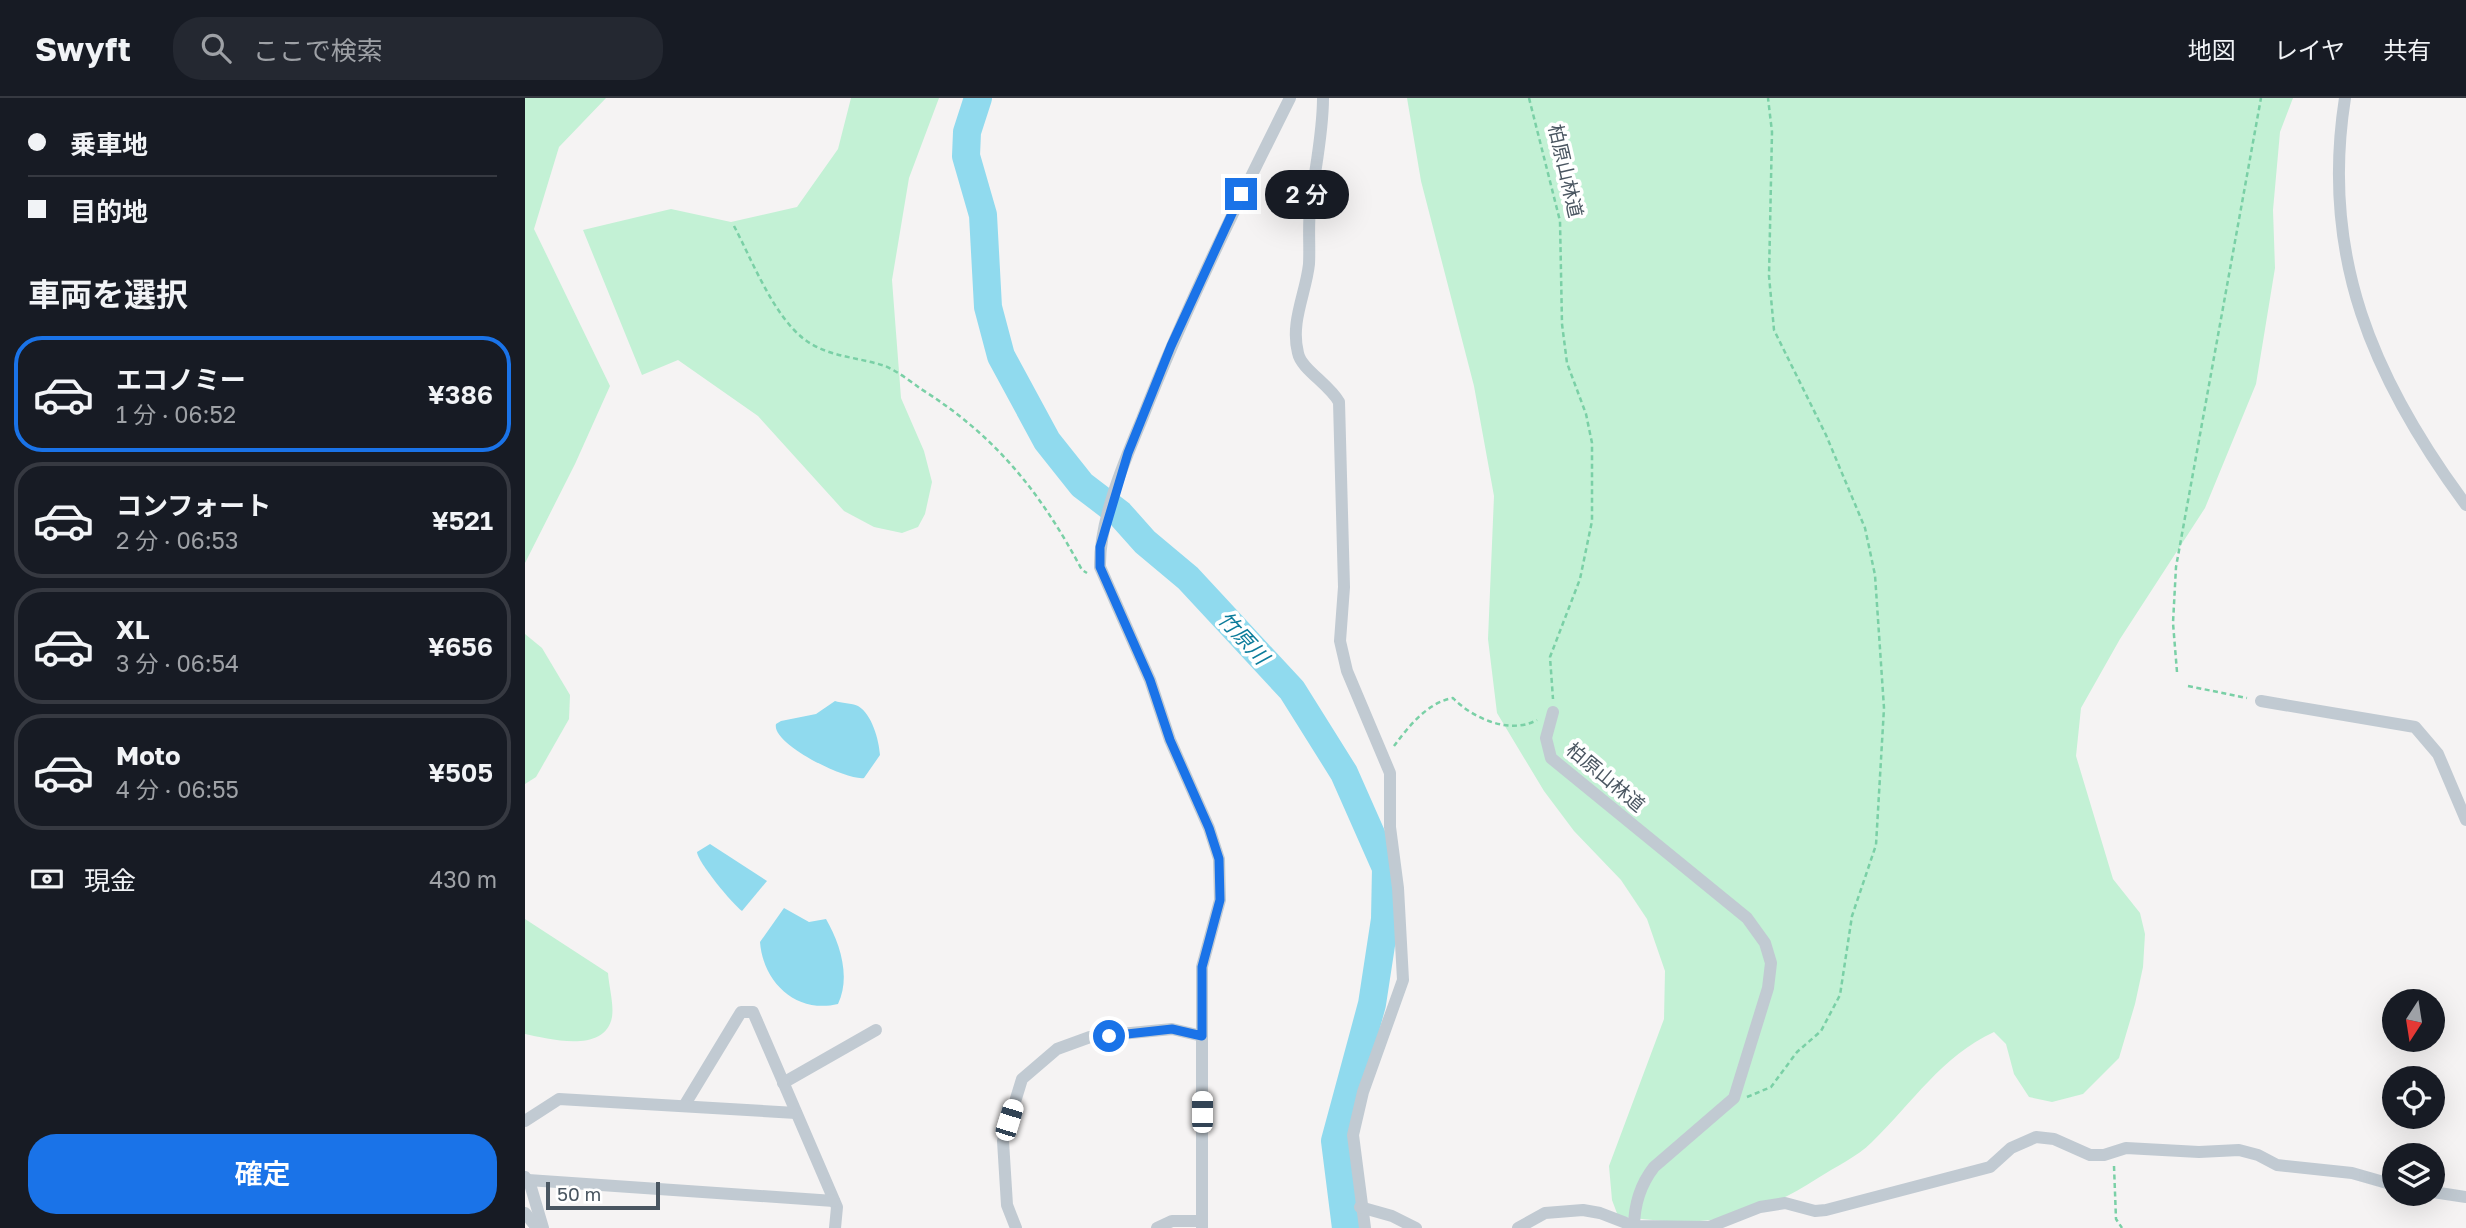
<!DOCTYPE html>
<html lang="ja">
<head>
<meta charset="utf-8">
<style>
  :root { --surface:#171b24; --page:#242831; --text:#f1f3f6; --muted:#9ea1a6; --line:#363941; --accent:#1a73e8 }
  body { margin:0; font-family:"Golos Text","Noto Sans JP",sans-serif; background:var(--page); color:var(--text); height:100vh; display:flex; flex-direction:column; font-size:26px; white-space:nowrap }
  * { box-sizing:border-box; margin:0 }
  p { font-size:23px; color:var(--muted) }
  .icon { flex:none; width:38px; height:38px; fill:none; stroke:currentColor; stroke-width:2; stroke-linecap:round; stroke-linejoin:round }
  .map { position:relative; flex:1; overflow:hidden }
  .details { display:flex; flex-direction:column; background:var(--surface); width:525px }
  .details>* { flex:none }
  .guide { display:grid; align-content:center; height:154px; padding:0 28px; background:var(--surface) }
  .needle { width:46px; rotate:192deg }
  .tools { position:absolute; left:1857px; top:891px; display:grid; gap:14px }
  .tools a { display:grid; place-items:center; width:63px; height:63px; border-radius:50%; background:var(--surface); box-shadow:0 7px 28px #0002; font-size:35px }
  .scale { position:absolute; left:21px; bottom:18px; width:114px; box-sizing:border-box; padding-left:7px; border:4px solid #4a5661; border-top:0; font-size:19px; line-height:24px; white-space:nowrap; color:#4a5661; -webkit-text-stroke:5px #fff; paint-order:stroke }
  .end { position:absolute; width:32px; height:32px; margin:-16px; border:9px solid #1a73e8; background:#fff; box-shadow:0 0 0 4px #fff }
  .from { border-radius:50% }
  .bubble { position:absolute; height:49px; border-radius:24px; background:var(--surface); box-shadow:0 7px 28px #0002; font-size:23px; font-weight:600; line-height:49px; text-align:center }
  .car { position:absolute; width:21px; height:42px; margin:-21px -10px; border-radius:9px; box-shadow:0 0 5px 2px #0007; background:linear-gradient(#fff 24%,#345 0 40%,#fff 0 76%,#345 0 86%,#fff 0) }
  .guide b { display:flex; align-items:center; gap:24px; height:66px; font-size:26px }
  .guide b+b { border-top:2px solid var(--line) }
  .guide i { width:18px; height:18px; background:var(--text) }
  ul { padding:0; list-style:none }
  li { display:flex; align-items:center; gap:21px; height:116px; margin:0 14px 10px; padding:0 14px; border:4px solid var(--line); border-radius:28px }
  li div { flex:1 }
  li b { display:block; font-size:26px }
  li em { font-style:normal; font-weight:600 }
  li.current { border-color:var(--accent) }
  li>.icon { width:63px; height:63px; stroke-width:1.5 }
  h2 { padding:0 28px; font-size:32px; line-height:84px }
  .pay { display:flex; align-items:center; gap:18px; height:77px; padding:0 28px; font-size:26px }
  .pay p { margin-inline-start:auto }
  .primary-button { display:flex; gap:14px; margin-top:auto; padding:14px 28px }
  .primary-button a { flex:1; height:80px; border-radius:28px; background:var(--accent); color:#fff; font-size:28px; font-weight:600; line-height:80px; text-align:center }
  header { display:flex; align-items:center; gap:42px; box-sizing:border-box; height:98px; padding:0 35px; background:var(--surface); border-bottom:2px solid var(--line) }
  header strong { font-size:33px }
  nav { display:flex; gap:38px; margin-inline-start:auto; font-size:24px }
  .search { width:490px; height:63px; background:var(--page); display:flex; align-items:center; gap:18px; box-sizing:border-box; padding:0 24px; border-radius:28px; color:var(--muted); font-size:26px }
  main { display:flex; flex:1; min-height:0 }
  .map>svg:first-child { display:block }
  .green { fill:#c3f1d5 }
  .water { fill:#90daee }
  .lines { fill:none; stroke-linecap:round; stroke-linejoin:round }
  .river { stroke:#90daee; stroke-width:28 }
  .path { stroke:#7ad0a6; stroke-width:2.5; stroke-dasharray:5 3.5; stroke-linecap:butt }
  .street { stroke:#c1cad2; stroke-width:12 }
  .route { stroke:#1a73e8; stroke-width:9 }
  .labels { text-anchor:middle; stroke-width:7; stroke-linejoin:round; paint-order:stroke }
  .street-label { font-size:19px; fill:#4a5661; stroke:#fff }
  .water-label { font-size:21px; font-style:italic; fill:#0c7c9b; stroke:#fff }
</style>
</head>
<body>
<header>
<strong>Swyft</strong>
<div class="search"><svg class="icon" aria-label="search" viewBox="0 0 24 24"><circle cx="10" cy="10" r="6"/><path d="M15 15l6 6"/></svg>ここで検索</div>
<nav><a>地図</a><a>レイヤ</a><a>共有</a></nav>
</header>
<main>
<section class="details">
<div class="guide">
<b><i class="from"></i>乗車地</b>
<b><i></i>目的地</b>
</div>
<h2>車両を選択</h2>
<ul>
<li class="current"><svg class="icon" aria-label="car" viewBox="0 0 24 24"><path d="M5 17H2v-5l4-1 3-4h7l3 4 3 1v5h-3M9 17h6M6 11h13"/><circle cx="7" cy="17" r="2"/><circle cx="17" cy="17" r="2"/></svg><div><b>エコノミー</b><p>1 分 · 06:52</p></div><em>¥386</em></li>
<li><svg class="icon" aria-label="car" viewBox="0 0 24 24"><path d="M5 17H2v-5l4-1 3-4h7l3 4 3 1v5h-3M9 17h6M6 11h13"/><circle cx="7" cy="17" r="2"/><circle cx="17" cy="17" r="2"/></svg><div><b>コンフォート</b><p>2 分 · 06:53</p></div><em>¥521</em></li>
<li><svg class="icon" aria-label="car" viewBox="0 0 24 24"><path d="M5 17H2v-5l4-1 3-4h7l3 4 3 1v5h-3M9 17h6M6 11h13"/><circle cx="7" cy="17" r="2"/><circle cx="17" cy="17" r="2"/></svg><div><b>XL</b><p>3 分 · 06:54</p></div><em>¥656</em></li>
<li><svg class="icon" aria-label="car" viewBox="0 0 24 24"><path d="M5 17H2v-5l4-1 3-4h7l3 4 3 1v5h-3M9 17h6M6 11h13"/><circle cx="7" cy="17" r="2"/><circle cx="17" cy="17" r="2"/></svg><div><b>Moto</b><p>4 分 · 06:55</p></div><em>¥505</em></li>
</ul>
<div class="pay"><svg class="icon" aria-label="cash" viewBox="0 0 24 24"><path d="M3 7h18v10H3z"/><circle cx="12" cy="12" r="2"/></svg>現金<p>430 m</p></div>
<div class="primary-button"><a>確定</a></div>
</section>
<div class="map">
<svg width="1941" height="1130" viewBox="0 0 1941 1130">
  <rect width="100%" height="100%" fill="#f5f3f3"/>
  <g class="green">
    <polygon points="0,0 81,0 34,49 9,131 85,288 50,366 0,465"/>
    <polygon points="326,0 414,0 384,80 367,182 376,300 399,353 407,384 400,416 393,429 377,435 349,429 319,413 233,318 153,262 117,277 58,132 146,111 206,124 272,109 313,51"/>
    <path d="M882 0H1768L1755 34 1748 112 1750 170 1731 286 1680 410 1595 541 1556 610 1551 658 1588 781 1615 815 1620 836 1618 869 1610 906 1594 960 1558 996 1527 1004 1504 999 1489 976 1481 946 1469 934C1417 958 1387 1005 1347 1044 1332 1059 1310 1069 1293 1080 1223 1125 1176 1130 1093 1118L1087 1102 1084 1068 1139 921 1140 873 1122 821 1096 782 1049 733 1019 693 972 615 963 541 969 398 949 288 896 83Z"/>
    <polygon points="0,536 17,550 45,597 44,621 11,679 0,686"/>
    <path d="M0 821 83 875C84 889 89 906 87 919 80 956 24 941 0 936Z"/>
  </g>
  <g class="water">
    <path d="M310 603C316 605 327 605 333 608 347 616 354 642 355 657L339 680C322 683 246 646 251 626L256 623 291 616Z"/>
    <path d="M185 746 242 783 217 813C208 807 172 763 172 754Z"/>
    <path d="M259 810 284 824 301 821C315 845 326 879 313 906 271 916 238 884 235 844Z"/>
  </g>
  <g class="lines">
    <polyline class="river" points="453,0 442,34 441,58 458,117 463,209 476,258 522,343 557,387 595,416 620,444 663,480 767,592 819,675 861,770 860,821 847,906 810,1043 821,1130"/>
    <g class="path">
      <polyline points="1004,0 1035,123 1037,226 1042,265 1061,316 1067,345 1067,423 1055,481 1025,559 1028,601"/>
      <path d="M209 128C227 162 248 217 279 241 302 259 333 259 360 268 372 273 385 283 396 291 471 338 516 395 557 472L562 475"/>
      <polyline points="1652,574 1648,525 1651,469 1736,0"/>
      <polyline points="1663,588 1722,600"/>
      <path d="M869 648C883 629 903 604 928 600 947 620 985 637 1012 622"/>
      <polyline points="1222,999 1246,989 1272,954 1296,933 1315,897 1327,818 1351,747 1359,610 1350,477 1340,430 1301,337 1249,232 1244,178 1247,34 1243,0"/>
      <polyline points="1589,1068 1591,1121 1597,1130"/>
    </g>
    <g class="street">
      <path d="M798 0C798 38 789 74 785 112 783 130 785 148 784 166 781 195 765 224 773 255 776 271 804 286 814 304L819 489 815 543 822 573 865 675V729L873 790 878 882 838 994 828 1037 840 1130"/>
      <path d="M1820 0C1795 158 1848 281 1941 407"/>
      <polyline points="1736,603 1890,629 1913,656 1941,722"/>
      <path d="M1028 614 1021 640 1026 660 1222 820 1240 845 1246 865 1243 890 1209 1000 1129 1069C1115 1087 1109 1106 1109 1130"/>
      <polyline points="258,985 351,932"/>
      <polyline points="159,1008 216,914 228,914 312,1109 310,1130"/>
      <polyline points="0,1023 34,1001 271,1015"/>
      <polyline points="0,1079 5,1086 18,1130"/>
      <polyline points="3,1082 309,1103"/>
      <polyline points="1908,1094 1941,1099"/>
      <polyline points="835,1109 867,1118 891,1130"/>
      <polyline points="0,1115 12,1130"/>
      <polyline points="491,1130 482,1107 478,1043 497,981 532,951 565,939 647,931 677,938"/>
      <polyline points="632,1130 647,1123 676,1123"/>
      <path d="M677 1130V869L695 802 694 761 684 730 645 642 625 582 575 469C574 423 599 364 617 321 660 211 712 106 765 0"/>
      <polyline points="993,1130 1020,1115 1058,1112 1075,1115 1109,1128 1184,1129 1235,1109 1260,1105 1290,1113 1301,1112 1465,1069 1486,1050 1511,1039 1529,1041 1565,1057 1579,1057 1601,1050 1674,1054 1714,1052 1733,1057 1752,1067 1827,1075 1869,1087"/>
    </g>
  </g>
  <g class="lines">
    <polyline class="route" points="584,938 647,931 677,938 677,869 695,802 694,761 684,730 645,642 625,582 575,469 575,449 603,355 646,248 716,96"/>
  </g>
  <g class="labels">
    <g class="street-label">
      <text transform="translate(1041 73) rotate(77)" y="7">柏原山林道</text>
      <text transform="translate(1081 679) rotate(40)" y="7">柏原山林道</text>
    </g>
    <g class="water-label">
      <text transform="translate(718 540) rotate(47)" y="7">竹原川</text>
    </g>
  </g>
</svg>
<div class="tools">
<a><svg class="needle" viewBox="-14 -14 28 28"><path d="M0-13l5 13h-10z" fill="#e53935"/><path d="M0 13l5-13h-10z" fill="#9ea1a6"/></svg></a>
<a><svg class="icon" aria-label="locate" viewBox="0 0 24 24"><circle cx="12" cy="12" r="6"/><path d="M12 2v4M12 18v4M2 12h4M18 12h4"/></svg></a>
<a><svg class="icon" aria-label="layers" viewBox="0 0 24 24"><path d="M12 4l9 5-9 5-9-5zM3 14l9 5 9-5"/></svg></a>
</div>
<div class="scale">50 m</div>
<i class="end from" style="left:584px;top:938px"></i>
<i class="end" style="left:716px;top:96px"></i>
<div class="bubble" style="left:740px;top:72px;width:84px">2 分</div>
<i class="car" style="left:677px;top:1014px;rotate:0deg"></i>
<i class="car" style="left:484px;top:1022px;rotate:17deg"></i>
</div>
</main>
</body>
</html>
